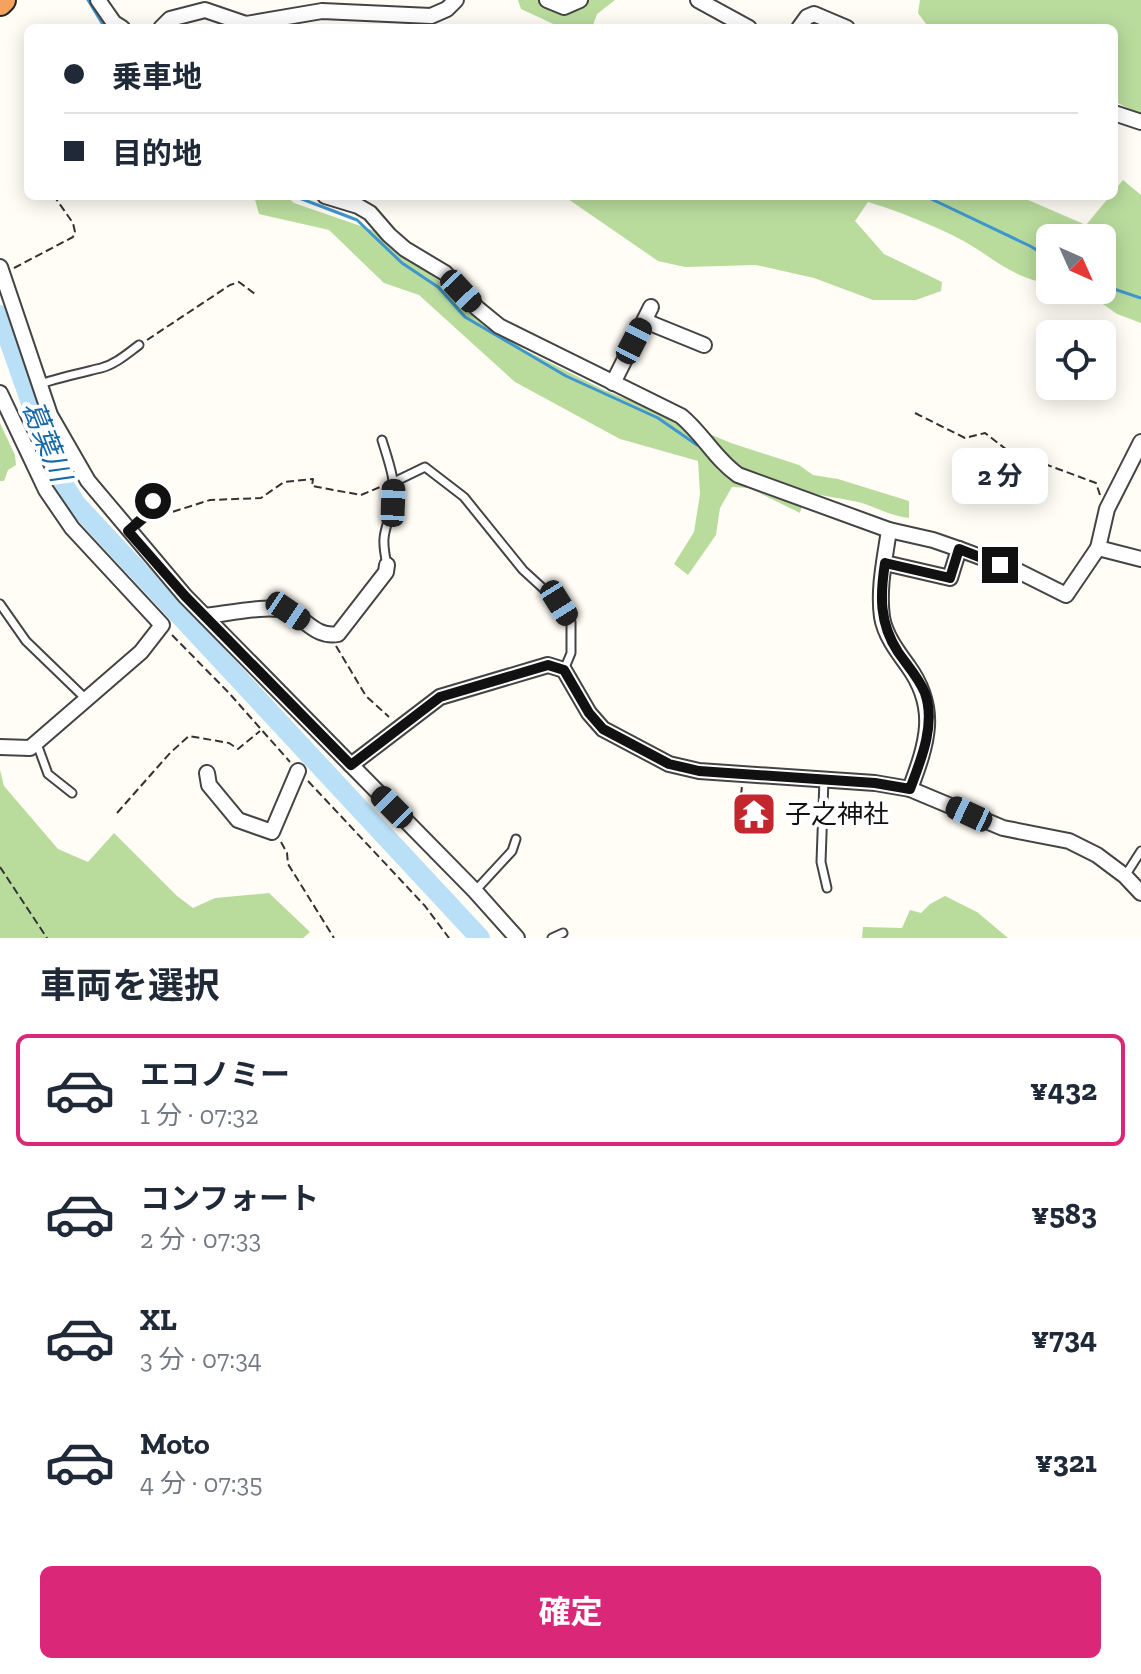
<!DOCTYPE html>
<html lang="ja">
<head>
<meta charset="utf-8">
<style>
  :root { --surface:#fff; --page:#f2f2f3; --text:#1f2937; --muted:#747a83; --line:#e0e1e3; --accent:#db2777 }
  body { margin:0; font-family:"Zilla Slab","Noto Sans JP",serif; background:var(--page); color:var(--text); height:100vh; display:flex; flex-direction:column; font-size:30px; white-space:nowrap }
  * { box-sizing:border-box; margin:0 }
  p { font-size:26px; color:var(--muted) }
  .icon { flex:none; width:44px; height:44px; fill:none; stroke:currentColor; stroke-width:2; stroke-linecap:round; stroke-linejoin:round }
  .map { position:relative; height:938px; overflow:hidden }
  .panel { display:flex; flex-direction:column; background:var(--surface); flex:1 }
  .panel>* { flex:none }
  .banner { position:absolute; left:24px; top:24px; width:1094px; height:176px; border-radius:12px; box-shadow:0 4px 20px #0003; display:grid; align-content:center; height:176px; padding:0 40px; background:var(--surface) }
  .needle { width:52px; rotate:135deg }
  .tools { position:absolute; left:1036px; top:224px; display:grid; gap:16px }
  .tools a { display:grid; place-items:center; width:80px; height:80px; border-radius:12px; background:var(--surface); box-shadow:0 4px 20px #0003; font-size:40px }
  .end { position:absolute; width:36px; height:36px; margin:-18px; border:10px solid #111; background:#fff; box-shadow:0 0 0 4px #fff }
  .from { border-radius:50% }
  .bubble { position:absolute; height:56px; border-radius:12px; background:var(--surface); box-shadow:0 4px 20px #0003; font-size:26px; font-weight:700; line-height:56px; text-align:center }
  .car { position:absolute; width:24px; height:48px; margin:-24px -12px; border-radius:10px; box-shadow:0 0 6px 2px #0007; background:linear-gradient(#222 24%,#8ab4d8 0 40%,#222 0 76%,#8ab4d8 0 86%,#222 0) }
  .banner b { display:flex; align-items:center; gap:28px; height:76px; font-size:30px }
  .banner b+b { border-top:2px solid var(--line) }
  .banner i { width:20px; height:20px; background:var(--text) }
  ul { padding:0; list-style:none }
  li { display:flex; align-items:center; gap:24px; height:112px; margin:0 16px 12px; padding:0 24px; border:4px solid transparent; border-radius:12px }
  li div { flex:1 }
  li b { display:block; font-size:30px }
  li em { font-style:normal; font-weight:700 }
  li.selected { border-color:var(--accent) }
  li>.icon { width:72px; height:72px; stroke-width:1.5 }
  h2 { padding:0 40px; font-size:36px; line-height:96px }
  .button { display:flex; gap:16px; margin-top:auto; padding:16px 40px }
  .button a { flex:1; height:92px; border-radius:12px; background:var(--accent); color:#fff; font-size:32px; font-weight:700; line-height:92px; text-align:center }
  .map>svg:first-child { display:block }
  .forest { fill:#b9dc9c }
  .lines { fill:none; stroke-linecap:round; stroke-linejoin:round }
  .stream { stroke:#3f96cf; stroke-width:3 }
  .river { stroke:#b9e0f7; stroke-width:20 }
  .lane-casing { stroke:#444; stroke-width:11 }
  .street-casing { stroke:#444; stroke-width:18 }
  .highway-casing { stroke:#222; stroke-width:28 }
  .path { stroke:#333; stroke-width:2; stroke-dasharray:8 4; stroke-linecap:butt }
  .lane { stroke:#fff; stroke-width:7 }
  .street { stroke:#fff; stroke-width:14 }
  .highway { stroke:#f5a25d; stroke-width:24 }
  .route { stroke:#111; stroke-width:10 }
  .labels { text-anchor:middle; stroke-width:8; stroke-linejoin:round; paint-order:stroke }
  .poi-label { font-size:26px; fill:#111; stroke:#fff; text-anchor:start }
  .water-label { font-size:28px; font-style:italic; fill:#1768a6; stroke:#fff }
</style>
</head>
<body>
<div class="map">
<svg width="1141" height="938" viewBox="0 0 1141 938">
  <rect width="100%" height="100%" fill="#fffdf5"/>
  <g class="forest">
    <polygon points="518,0 615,0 597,14 592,28 562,28 521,9"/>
    <polygon points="920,0 1141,0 1141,115 1114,101 1114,28 929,28 918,13"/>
    <path d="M1123 180 1141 195V323L1117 314 1083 290H1102V238H1050V284C1006 276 992 255 956 237 928 223 898 211 868 202L855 221 884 254 942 282 941 291 916 300H873L814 278 756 265 685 267 658 261 568 199 560 196H1019L1086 225 1110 196H1114V191Z"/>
    <path d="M254 196H286L294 203 378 232 523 349 602 389 731 443 799 465 813 475 838 479 909 501V518C887 515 877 507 858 502 841 498 824 497 806 491L800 513 749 488 732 487 720 508 716 535 688 575 674 564 694 532 700 494 698 461 620 439 515 382 419 295 384 283 329 230 259 214Z"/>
    <polygon points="0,423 15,455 16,465 8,470 4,481 0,481"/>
    <polygon points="0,770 4,786 58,849 88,862 114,833 177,896 193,908 215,898 269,893 310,932 303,938 0,938"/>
    <polygon points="945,896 977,912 1008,938 862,938 863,927 902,928 910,910 921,913 930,904"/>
  </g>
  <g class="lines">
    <g class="stream">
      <polyline points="88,0 102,23 108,28"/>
      <polyline points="173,25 197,28"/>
      <polyline points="294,196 357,220 402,263 438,287 465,317 566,376 658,418 697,445"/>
      <polyline points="925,196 1030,246 1050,258"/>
      <polyline points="1102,285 1141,298"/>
    </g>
    <polyline class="river" points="0,315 55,471 76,504 480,938"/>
    <g class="lane-casing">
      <g id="lane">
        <path d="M40 384C61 377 80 373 101 368 116 364 128 353 139 345"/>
        <path d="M382 440C388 460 397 483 393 503 386 533 380 532 387 565"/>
        <polyline points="394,482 425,467 464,497 523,570 559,603 571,622 571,653 564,670"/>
        <polyline points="128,531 151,511 153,501"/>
        <polyline points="0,604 26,641 86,699"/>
        <polyline points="37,744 48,774 72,793"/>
        <polyline points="824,779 821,862 827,888"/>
        <polyline points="1125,876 1141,851"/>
        <polyline points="475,891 512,851 516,839"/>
        <polyline points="552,938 563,933"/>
      </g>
    </g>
    <g class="street-casing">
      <g id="street">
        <polyline points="98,0 114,23 122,28"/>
        <polyline points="547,0 564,7 580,0"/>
        <polyline points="698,0 749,28"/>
        <polyline points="161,28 170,19 205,10 246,24 322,11 431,16 447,9 456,0"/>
        <polyline points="799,28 807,17 814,14 847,28"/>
        <polyline points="1114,113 1141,122"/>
        <path d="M325 196 358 206 370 213 389 235 405 249 445 273 477 308 499 326 681 416C703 434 715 459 738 475L889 530 933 540 959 549 1018 571 1066 595 1098 548 1141 559"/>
        <polyline points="0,267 50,415 88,481 185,596 475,891 517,938"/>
        <polyline points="645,321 704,345"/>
        <polyline points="613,383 651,307"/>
        <polyline points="0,393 46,490 72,528 162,625 141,652 30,748 0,747"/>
        <path d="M889 530C885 558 878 588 882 617 885 635 897 651 908 666 939 709 927 743 910 789"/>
        <polyline points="1098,548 1107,509 1141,442"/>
        <polyline points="885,563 950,578 959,549"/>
        <path d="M205 616C226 614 269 604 287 611 306 618 315 638 338 634L386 572 387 565"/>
        <polyline points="351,765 440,697 548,665 564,670 589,713 603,729 669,764 699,771 875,783 910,789 1003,828 1069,841 1097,855 1125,876 1141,893"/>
        <polyline points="207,773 209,785 238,820 272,832 298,771"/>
      </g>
    </g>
    <g class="highway-casing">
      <polyline id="highway" points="0,3 3,0"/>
    </g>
    <g class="path">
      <polyline points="14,268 73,237 75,232 73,223 54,196"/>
      <polyline points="147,340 230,285 239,282 255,294"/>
      <polyline points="915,413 965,438 985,433 1007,450 1096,483 1100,495"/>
      <polyline points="161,512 172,512 210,500 261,498 284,482 313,479 312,486 361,495 385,485"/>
      <polyline points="172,635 229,693 290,762"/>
      <polyline points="336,646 366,696 389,717"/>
      <polyline points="308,781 425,906 449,938"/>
      <polyline points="741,795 742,786"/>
      <polyline points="117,813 170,753 189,736 229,743 238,749 260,731"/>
      <polyline points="281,842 287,853 288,864 334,938"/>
      <polyline points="0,867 47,938"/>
    </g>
    <use href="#lane" class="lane"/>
    <use href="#street" class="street"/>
    <use href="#highway" class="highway"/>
  </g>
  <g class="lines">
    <path class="route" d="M153 501 151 511 128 531 185 596 351 765 440 697 548 665 564 670 589 713 603 729 669 764 699 771 875 783 910 789C921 760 936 724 925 693 919 678 907 665 898 652 879 623 880 595 885 563L950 578 959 549 1000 565"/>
  </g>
  <defs>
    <g id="temple-square" transform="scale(2.3)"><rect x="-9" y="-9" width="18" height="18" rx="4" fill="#c4262e" stroke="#fff"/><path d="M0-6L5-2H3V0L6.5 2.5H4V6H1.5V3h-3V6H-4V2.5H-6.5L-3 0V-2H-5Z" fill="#fff"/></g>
  </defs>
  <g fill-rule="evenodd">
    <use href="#temple-square" x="754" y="814"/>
  </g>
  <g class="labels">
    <g class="poi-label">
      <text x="785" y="823">子之神社</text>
    </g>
    <g class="water-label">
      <text transform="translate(47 441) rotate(68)" y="10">葛葉川</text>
    </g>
  </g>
</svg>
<div class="tools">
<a><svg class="needle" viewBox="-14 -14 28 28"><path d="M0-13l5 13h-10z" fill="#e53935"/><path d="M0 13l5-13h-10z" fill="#747a83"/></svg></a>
<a><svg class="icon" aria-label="locate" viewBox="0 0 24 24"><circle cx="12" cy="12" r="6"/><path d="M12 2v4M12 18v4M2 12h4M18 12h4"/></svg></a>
</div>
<i class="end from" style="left:153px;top:501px"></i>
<i class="end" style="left:1000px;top:565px"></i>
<div class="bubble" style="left:952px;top:448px;width:96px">2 分</div>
<i class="car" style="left:461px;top:291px;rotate:137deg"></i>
<i class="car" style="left:634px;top:341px;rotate:27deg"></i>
<i class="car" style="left:393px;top:503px;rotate:2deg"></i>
<i class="car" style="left:559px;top:603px;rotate:148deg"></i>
<i class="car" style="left:288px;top:611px;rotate:124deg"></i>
<i class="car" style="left:392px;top:807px;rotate:315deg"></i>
<i class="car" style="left:969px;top:814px;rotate:295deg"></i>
<div class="banner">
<b><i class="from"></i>乗車地</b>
<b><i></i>目的地</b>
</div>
</div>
<section class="panel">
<h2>車両を選択</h2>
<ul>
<li class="selected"><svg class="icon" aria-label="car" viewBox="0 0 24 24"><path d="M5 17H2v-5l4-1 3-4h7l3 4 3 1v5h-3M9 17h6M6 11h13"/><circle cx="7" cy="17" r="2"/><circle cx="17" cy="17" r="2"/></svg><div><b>エコノミー</b><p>1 分 · 07:32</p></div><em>¥432</em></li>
<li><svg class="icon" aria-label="car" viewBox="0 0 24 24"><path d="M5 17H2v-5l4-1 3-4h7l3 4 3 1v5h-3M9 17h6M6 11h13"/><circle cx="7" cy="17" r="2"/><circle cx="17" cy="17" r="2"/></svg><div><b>コンフォート</b><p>2 分 · 07:33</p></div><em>¥583</em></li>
<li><svg class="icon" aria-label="car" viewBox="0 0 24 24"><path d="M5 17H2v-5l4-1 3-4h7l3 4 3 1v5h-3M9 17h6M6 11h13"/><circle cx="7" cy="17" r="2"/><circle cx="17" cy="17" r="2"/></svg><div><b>XL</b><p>3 分 · 07:34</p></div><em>¥734</em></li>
<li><svg class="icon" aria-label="car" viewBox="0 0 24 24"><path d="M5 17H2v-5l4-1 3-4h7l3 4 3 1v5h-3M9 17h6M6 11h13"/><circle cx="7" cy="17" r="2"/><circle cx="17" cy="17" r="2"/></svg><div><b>Moto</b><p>4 分 · 07:35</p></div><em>¥321</em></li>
</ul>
<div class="button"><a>確定</a></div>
</section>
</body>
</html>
